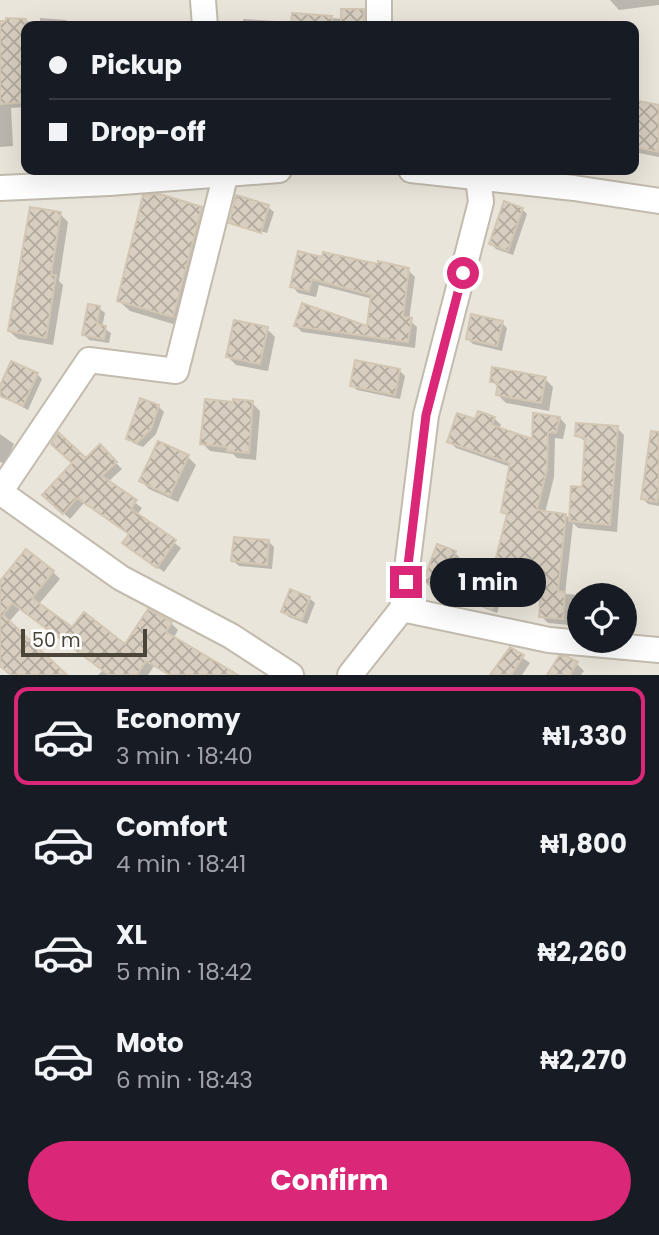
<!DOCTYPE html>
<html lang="en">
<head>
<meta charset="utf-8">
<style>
  :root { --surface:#171b24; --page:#242831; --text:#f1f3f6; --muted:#9ea1a6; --line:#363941; --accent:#db2777 }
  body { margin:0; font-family:Poppins,sans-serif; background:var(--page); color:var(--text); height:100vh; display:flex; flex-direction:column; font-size:26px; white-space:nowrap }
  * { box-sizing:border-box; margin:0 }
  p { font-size:23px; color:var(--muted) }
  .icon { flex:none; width:38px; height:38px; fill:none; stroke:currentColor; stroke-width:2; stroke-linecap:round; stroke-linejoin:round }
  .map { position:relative; height:675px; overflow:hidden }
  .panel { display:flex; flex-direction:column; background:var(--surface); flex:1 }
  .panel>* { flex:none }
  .hud { position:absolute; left:21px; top:21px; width:618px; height:154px; border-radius:14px; box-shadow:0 7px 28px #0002; display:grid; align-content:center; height:154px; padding:0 28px; background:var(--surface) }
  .tools { position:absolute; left:567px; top:583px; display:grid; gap:14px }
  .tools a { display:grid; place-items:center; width:70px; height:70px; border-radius:50%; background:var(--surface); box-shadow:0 7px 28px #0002; font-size:35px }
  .scale { position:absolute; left:21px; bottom:18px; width:126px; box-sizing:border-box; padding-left:7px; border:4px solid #4b4439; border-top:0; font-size:19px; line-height:24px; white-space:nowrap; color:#4b4439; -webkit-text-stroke:5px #fff; paint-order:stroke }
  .end { position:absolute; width:32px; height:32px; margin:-16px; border:9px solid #db2777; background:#fff; box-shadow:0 0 0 4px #fff }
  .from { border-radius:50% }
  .bubble { position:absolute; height:49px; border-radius:24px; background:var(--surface); box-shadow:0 7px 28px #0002; font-size:23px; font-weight:700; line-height:49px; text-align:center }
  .hud b { display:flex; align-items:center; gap:24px; height:66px; font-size:26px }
  .hud b+b { border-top:2px solid var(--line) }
  .hud i { width:18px; height:18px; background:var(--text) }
  ul { padding:12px 0 0; list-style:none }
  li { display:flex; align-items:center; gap:21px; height:98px; margin:0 14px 10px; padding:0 14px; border:4px solid transparent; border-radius:14px }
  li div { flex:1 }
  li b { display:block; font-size:26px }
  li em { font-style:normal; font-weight:700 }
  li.active { border-color:var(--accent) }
  li>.icon { width:63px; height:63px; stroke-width:1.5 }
  .action { display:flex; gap:14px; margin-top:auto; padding:14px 28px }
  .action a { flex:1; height:80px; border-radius:42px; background:var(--accent); color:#fff; font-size:28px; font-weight:700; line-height:80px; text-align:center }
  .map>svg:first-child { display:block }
  .residential { fill:#eae5da; fill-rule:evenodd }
  .shadow { fill:#0003 }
  .building { fill:url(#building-cross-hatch); stroke:#d3c7b4; stroke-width:2 }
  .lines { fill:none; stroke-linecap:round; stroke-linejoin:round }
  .minor-casing { stroke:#c2bbae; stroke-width:28 }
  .minor { stroke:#fff; stroke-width:24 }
  .route { stroke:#db2777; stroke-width:9 }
</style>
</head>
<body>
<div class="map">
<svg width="659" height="675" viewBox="0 0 659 675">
  <defs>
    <pattern id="building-cross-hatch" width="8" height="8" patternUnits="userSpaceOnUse" patternTransform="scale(1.75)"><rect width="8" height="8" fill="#d8cfc1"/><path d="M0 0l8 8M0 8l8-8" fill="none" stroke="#b1aa9e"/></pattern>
  </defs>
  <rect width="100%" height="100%" fill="#f6f3ec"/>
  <path class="residential" d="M0 0H659V675H0ZM26 26H634V170H26ZM579 595H625V640H579Z"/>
  <g class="shadow">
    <polygon points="610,0 659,0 659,5 619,10"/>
    <polygon points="363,11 371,18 371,26 243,26 243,19 293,22 294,15 343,19"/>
    <polygon points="40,18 66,20 74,26 26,26 26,107 11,108 13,146 0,147 0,22 40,21"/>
    <polygon points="634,101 659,106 659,157 634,152"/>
    <polygon points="268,207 274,212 267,233 234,223 234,226 231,223"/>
    <polygon points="201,208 212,219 183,327 130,311 119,301"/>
    <polygon points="522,209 527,214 513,255 496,249 491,244"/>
    <polygon points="60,214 68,222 59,281 63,285 53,345 18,339 9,331"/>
    <polygon points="324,259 408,270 415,277 409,320 417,327 415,348 302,332 296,326 369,329 373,299 319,285 316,297 298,293 292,286"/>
    <polygon points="99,308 105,313 102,327 111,333 109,343 89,340 84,334"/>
    <polygon points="502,323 507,328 502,351 473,344 468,339"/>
    <polygon points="267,329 275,337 268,371 236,365 228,357"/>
    <polygon points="400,371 405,376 400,399 357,390 351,385"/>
    <polygon points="37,374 42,379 28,410 0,395 0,390"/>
    <polygon points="545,379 553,387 549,411 506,403 498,395 499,388 492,381"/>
    <polygon points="141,400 159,407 164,412 156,434 143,447 133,443 128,438"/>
    <polygon points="252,403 260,411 256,460 237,458 233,454 210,451 202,443"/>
    <polygon points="494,418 501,425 499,429 534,442 560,418 566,425 563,439 555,438 554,477 545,513 566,515 571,520 583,489 587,443 577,435 617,428 624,435 617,532 578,528 573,523 565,594 584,595 579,595 579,626 548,623 541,616 543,590 505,581 498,574 508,517 502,511 511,467 456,448 449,441 476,421"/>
    <polygon points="0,434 14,444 5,464 0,462"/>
    <polygon points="159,443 188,457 196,465 178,502 149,489 141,481"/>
    <polygon points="100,447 122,469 108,482 142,508 137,515 181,548 164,572 125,543 130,535 84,503 70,519 44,495"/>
    <polygon points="659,458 659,506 648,504 643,499"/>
    <polygon points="269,542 274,547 272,569 239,566 233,561"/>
    <polygon points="455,553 460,558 454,574 498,590 503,595 497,613 430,587 425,581"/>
    <polygon points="53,572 60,579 38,605 73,630 126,646 171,623 178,630 173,639 234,675 168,675 154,666 148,675 98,675 103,670 20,609 8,623 0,662 0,584"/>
    <polygon points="309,598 315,603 307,624 289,617 283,612"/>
    <polygon points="510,649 530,663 522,675 491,675"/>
    <polygon points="577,664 584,671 581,675 549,675"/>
  </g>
  <g class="building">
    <rect x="341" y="9" width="23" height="17"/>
    <polygon points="292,13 332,16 332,26 291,26"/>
    <polygon points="6,18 26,19 26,102 0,104 0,21 6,21"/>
    <polygon points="634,100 659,105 659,152 634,147"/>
    <polygon points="160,194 202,207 173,317 117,301 143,195"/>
    <polygon points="236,195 269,205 261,233 229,223"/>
    <polygon points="504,201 523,208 508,251 489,244"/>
    <polygon points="30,207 61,212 51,275 56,275 46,338 8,331"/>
    <polygon points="298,251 322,257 323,252 378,264 378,261 409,268 403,317 412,318 408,342 294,326 302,303 367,326 371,295 312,279 309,291 290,287"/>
    <polygon points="88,304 100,306 97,324 106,326 104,339 82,335"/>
    <polygon points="471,314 503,321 497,346 466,339"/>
    <polygon points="234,320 268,327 260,364 226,357"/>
    <polygon points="355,360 400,369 395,395 350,386"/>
    <polygon points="11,361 38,373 23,406 0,396 0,386"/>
    <polygon points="492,367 546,377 541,403 496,395 498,383 490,382"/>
    <polygon points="140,398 159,405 151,429 137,443 126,439"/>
    <polygon points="205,399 233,402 233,399 253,401 249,453 227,451 227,447 200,444"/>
    <polygon points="478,411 495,417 492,425 532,439 533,413 560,417 556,433 548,432 547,469 537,510 566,514 558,591 565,592 563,619 539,617 541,586 496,574 499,559 496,558 507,514 501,512 510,463 447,442 457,413 475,419"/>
    <polygon points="576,423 618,426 610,525 569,521 571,486 582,487 585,438 575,436"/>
    <polygon points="651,431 659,432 659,487 657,502 641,499"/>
    <polygon points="58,432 86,458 100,444 117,462 102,476 137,500 131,509 176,540 157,568 122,543 129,534 77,498 63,514 42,495 72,463 51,444"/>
    <polygon points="158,441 189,455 170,496 139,481"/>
    <polygon points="234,537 269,540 267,565 231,561"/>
    <polygon points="437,544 456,551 449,571 499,588 492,609 423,582"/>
    <polygon points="26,549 54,571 32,598 72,627 84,612 125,644 148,609 172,622 166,632 238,675 170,675 146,661 137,675 109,675 12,603 3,615 67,675 11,675 0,666 0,581"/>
    <polygon points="290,589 310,597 302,620 281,612"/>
    <polygon points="510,647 524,655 511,675 490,675"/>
    <polygon points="559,656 566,656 578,662 570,675 547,675"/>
  </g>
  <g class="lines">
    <g class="minor-casing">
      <g id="minor">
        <polyline points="203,0 205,26"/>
        <polyline points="379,26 379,0"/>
        <polyline points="411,170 574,188 659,201"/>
        <polyline points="0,188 109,183 279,170"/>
        <polyline points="0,492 89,360 176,371 226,173"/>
        <polyline points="0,492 121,578 231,636 291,675"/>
        <polyline points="402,609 549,640 659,650"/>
        <polyline points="350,675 402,609 426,415 481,202 478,177"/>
      </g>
    </g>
    <use href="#minor" class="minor"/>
  </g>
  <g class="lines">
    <polyline class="route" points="406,582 426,415 463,273"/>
  </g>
</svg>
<div class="tools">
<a><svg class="icon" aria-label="locate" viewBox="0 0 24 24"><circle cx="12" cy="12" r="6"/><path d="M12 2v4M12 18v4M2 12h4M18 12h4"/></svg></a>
</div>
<div class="scale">50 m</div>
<i class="end from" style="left:463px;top:273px"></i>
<i class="end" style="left:406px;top:582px"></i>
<div class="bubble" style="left:430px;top:558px;width:116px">1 min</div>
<div class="hud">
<b><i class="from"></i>Pickup</b>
<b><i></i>Drop-off</b>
</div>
</div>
<section class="panel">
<ul>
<li class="active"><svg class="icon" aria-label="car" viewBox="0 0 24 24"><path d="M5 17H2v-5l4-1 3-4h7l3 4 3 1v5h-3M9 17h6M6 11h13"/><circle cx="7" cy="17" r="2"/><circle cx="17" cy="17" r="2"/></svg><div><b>Economy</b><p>3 min · 18:40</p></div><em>₦1,330</em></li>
<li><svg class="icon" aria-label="car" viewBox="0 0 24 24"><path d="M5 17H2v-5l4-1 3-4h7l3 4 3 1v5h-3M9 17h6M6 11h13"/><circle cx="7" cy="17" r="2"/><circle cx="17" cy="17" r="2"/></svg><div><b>Comfort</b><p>4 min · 18:41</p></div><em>₦1,800</em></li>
<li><svg class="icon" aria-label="car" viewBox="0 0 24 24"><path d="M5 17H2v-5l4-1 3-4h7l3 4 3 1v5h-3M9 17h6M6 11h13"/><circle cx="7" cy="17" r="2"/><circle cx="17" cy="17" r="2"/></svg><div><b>XL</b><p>5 min · 18:42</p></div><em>₦2,260</em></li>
<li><svg class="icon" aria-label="car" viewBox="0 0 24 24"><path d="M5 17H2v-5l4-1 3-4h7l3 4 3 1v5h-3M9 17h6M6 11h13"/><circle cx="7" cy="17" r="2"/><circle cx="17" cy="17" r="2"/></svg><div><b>Moto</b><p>6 min · 18:43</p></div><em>₦2,270</em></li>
</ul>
<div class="action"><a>Confirm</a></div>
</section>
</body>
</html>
